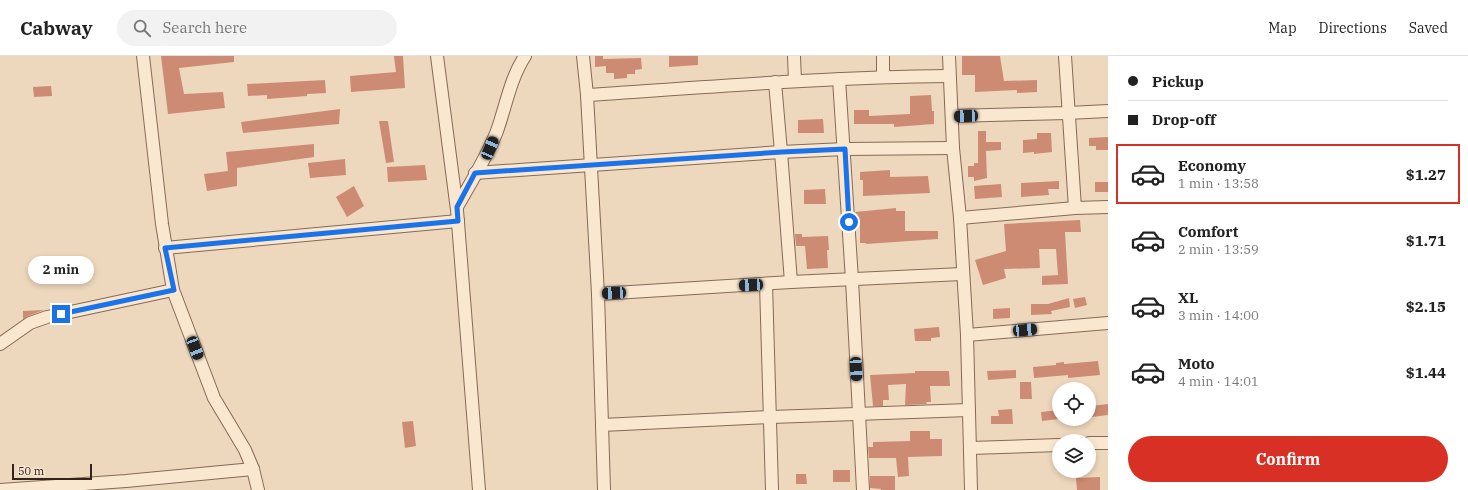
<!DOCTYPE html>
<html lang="en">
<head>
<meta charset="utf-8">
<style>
  :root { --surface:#fff; --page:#f2f2f2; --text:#222; --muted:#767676; --line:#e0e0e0; --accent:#d93025 }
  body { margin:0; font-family:"IBM Plex Serif",serif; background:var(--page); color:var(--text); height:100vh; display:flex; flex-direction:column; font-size:15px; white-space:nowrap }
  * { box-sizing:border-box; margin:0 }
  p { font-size:13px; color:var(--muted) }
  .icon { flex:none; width:22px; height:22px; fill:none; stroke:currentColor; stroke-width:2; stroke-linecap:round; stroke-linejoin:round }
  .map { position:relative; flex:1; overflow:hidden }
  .panel { display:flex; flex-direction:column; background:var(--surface); width:360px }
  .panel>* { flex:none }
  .top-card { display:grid; align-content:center; height:88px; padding:0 20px; background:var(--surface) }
  .fabs { position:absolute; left:1052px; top:326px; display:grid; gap:8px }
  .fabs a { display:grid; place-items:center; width:44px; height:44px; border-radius:50%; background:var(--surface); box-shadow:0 2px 6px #0003; font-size:20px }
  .scale { position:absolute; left:12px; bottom:10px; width:80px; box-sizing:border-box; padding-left:4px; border:2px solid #35241b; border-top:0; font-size:11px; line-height:14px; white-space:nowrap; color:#35241b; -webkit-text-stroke:3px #f6e4cd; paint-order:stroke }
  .end { position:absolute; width:18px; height:18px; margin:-9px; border:5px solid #1a73e8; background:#fff; box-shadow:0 0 0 2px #fff }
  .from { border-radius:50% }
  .bubble { position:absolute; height:28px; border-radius:14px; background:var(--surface); box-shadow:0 2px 6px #0003; font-size:13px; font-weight:700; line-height:28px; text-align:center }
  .car { position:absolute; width:12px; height:24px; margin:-12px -6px; border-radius:5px; box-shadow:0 0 3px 1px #0007; background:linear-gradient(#222 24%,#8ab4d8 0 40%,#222 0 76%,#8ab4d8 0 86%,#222 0) }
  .top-card b { display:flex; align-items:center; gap:14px; height:38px; font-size:15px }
  .top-card b+b { border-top:1px solid var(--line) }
  .top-card i { width:10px; height:10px; background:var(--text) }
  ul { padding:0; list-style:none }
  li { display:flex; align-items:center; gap:12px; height:60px; margin:0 8px 6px; padding:0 12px; border:2px solid transparent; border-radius:0px }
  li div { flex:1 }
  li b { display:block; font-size:15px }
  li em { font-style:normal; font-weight:700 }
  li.active { border-color:var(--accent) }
  li>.icon { width:36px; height:36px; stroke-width:1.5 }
  .cta { display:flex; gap:8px; margin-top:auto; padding:8px 20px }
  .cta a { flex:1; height:46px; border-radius:24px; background:var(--accent); color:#fff; font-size:16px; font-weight:700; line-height:46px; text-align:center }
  header { display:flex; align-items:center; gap:24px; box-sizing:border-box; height:56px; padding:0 20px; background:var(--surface); border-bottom:1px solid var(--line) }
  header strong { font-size:19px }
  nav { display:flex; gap:22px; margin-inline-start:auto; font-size:14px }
  .search { width:280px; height:36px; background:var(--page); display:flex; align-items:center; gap:10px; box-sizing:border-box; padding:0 14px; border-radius:22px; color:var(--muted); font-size:15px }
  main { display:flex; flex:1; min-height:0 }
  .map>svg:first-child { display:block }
  .building { fill:#cd8b73 }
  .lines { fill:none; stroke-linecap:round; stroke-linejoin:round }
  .minor-casing { stroke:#866956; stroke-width:14 }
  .minor { stroke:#f9e7d0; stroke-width:12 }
  .route { stroke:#1a73e8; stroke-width:5 }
</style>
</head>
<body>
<header>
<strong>Cabway</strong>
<div class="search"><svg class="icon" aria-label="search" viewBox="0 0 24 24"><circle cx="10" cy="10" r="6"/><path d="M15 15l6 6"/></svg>Search here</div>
<nav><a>Map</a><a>Directions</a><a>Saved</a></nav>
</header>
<main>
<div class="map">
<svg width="1108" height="434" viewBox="0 0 1108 434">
  <rect width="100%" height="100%" fill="#eed8bd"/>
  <g class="building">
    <polygon points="161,0 234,0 234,6 179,12 184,38 223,36 225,52 168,58"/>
    <polygon points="394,0 403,0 405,32 351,36 350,20 396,16"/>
    <polygon points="595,0 603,0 603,3 641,2 642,13 635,14 635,18 627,18 627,22 614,23 614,17 606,17 606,10 595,11"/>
    <polygon points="669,0 698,0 698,9 669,11"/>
    <polygon points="962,0 1000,0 1004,25 1037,24 1037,36 1017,37 1017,34 975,36 975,19 962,19"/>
    <polygon points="325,24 326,37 307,38 307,40 267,43 267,39 248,40 247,28"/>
    <polygon points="51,30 52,40 34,41 33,31"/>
    <polygon points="931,39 932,55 934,55 934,68 894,71 894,68 854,68 854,54 869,54 869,60 910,58 910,40"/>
    <polygon points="340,53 339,68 243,77 241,66"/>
    <polygon points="823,63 824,77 798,77 798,64"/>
    <polygon points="379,65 388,65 394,106 386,107"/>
    <polygon points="978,75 986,75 986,86 1001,86 1001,94 986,95 987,122 974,125 974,121 968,121 968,110 974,110 974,107 978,107"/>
    <polygon points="1037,77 1051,77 1052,96 1034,98 1034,96 1023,97 1023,84 1037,83"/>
    <polygon points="1108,81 1108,94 1096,94 1096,90 1089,90 1089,82"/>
    <polygon points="314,88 314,101 237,112 237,130 207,135 204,118 228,115 226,96"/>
    <polygon points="345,103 346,119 310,122 308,107"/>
    <polygon points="425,109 427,124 388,126 387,111"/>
    <polygon points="890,114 890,121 928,120 930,137 863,140 863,124 860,124 860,116"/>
    <polygon points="1059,125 1059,133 1048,133 1049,139 1021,141 1021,127"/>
    <rect x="1095" y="126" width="13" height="10"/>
    <polygon points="1001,128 1002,141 975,143 974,130"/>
    <polygon points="354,130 364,150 347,161 336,141"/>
    <polygon points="825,133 826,148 804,148 804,134"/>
    <polygon points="896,152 896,155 905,155 905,175 938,175 938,183 866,188 866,187 860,187 860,164 856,164 855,156"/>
    <polygon points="1080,164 1081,176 1065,176 1068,228 1042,229 1042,220 1058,219 1056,193 1039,193 1040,212 1004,213 1006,222 983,229 975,204 1006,195 1004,168"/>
    <polygon points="795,178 802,178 802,181 828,180 829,194 827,194 828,212 807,213 805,190 796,190"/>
    <polygon points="1085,241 1087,249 1075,252 1073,243"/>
    <polygon points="1069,242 1070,251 1051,255 1052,258 1031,259 1031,248 1048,248"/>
    <polygon points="1010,252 1010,262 993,263 993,253"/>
    <polygon points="44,254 28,260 23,263 23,255"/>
    <polygon points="939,271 940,281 931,282 931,285 915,285 914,273"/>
    <polygon points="1098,305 1100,319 1068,322 1068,319 1034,322 1033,311 1056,309 1056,307 1064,306 1064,308"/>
    <polygon points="1016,314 1016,322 988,324 987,315"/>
    <polygon points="915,315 949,315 950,330 930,330 931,346 926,346 927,348 905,349 906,328 888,329 889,344 883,344 883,350 873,350 870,319 915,317"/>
    <polygon points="1020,326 1031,326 1032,343 1020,343"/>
    <polygon points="1108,348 1108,359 1092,361 1091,350"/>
    <polygon points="1012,353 1013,368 991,368 991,360 999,360 998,354"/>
    <polygon points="1059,354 1059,363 1042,365 1041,356"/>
    <polygon points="413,365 416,390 405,392 402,366"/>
    <polygon points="910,375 930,375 930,383 942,383 942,400 908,401 909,420 898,421 896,402 869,402 868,391 873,391 873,386 910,385"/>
    <rect x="833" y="414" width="17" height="12"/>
    <polygon points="796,418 806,418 807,428 796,428"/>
    <polygon points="870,420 895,420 895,434 881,434 881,433 870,432"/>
    <polygon points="1100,421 1100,434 1077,434 1076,422"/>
  </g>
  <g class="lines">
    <g class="minor-casing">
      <g id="minor">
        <polyline points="143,0 162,168 173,234 214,342 245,394 253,413 258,434"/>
        <polyline points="437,0 457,154 479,434"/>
        <polyline points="583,0 587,39 598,238 604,434"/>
        <polyline points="794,0 795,25"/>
        <polyline points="949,0 953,92 960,162 967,279 971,434"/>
        <polyline points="1065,0 1075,152"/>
        <polyline points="883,21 883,0"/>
        <polyline points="839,23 852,224 863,434"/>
        <polyline points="775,26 781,96 791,226"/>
        <path d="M587 39C708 31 828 21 949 20"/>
        <polyline points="952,60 1068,57 1108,55"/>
        <polyline points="475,117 781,96 845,93 953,92"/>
        <path d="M457 151C471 126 487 101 497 75 506 50 510 23 525 0"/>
        <polyline points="960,162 1075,152 1108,151"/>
        <polyline points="165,192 458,165"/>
        <polyline points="766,228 772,434"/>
        <polyline points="598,238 791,226 962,218"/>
        <polyline points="967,279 1108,267"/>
        <polyline points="0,288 30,267 47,261 173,234"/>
        <polyline points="602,369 771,361 969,354"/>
        <polyline points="1089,387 1108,387"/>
        <polyline points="970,392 1059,389"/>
        <polyline points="0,434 126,425 253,413"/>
      </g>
    </g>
    <use href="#minor" class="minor"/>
  </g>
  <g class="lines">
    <polyline class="route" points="61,258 174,234 165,192 458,165 457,151 475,117 782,96 845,93 849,166"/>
  </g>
</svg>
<div class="fabs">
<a><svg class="icon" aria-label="locate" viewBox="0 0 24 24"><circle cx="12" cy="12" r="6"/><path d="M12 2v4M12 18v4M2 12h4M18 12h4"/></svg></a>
<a><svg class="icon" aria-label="layers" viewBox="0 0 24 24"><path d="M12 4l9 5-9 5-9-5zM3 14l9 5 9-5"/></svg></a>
</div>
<div class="scale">50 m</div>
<i class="end from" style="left:849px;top:166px"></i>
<i class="end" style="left:61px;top:258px"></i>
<div class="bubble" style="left:28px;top:200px;width:66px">2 min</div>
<i class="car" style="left:966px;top:60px;rotate:268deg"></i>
<i class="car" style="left:490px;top:92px;rotate:23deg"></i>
<i class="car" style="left:751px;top:229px;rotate:267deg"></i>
<i class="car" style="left:614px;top:237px;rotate:267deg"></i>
<i class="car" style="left:1025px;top:274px;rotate:85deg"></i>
<i class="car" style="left:195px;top:292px;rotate:159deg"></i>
<i class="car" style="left:856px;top:313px;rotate:177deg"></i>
</div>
<section class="panel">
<div class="top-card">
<b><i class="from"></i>Pickup</b>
<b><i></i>Drop-off</b>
</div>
<ul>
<li class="active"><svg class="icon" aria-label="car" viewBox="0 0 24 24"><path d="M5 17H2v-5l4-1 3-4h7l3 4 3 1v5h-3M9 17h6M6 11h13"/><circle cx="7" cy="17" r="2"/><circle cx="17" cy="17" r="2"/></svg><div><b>Economy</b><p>1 min · 13:58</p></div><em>$1.27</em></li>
<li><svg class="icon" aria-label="car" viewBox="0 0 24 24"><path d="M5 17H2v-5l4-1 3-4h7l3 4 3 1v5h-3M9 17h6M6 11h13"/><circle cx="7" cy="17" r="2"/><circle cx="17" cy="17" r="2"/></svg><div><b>Comfort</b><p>2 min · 13:59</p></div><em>$1.71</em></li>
<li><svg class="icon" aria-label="car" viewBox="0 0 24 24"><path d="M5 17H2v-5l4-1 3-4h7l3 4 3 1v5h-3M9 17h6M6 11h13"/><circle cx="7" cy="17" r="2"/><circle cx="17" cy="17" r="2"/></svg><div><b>XL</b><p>3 min · 14:00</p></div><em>$2.15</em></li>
<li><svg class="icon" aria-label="car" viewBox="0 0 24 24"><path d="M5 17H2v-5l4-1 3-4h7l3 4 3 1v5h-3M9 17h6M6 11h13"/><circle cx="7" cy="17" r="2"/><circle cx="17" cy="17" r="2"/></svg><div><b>Moto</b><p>4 min · 14:01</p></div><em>$1.44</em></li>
</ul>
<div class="cta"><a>Confirm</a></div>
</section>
</main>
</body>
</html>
